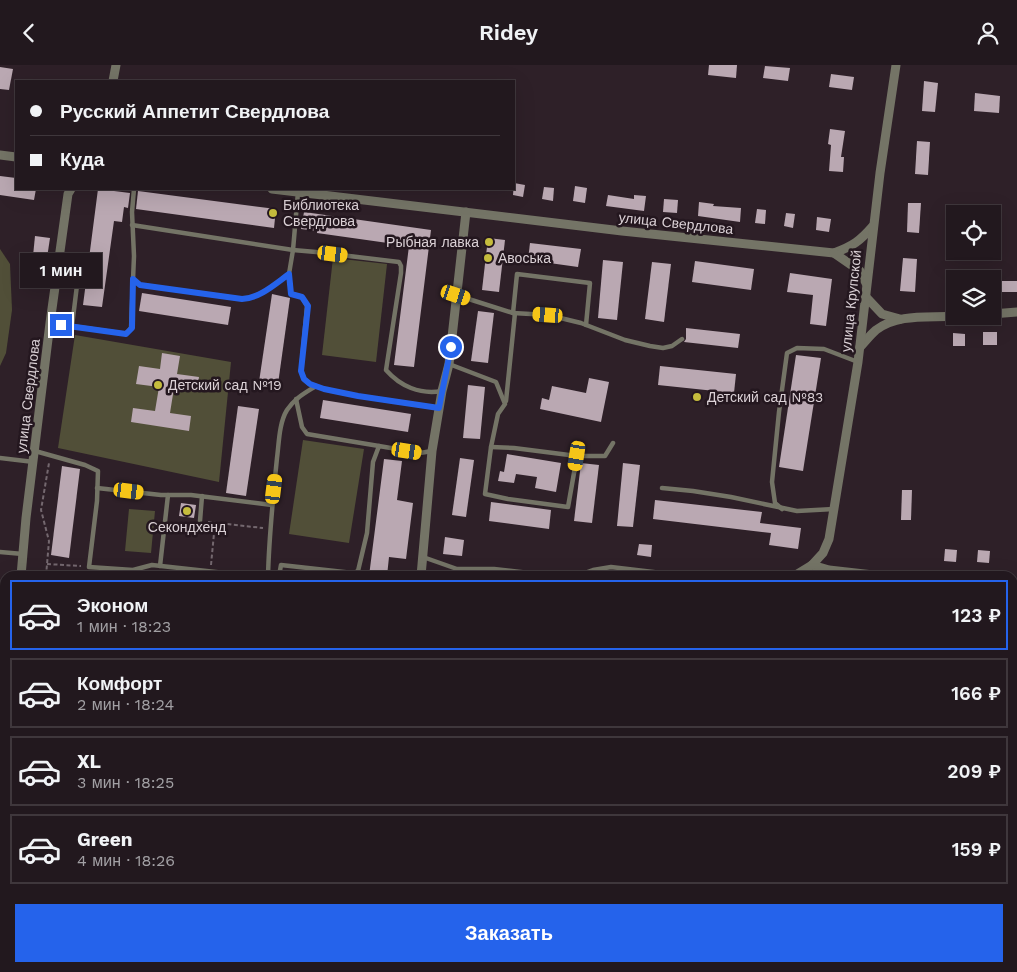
<!DOCTYPE html>
<html lang="ru">
<head>
<meta charset="utf-8">
<style>
  :root { --surface:#22181e; --page:#2a2127; --text:#f1f3f6; --muted:#a2a0a4; --line:#3f373c; --accent:#2563eb }
  body { margin:0; font-family:"Work Sans",sans-serif; background:var(--page); color:var(--text); height:100vh; display:flex; flex-direction:column; font-size:19px; white-space:nowrap }
  * { box-sizing:border-box; margin:0 }
  p { font-size:16px; color:var(--muted) }
  .icon { flex:none; width:28px; height:28px; fill:none; stroke:currentColor; stroke-width:2; stroke-linecap:round; stroke-linejoin:round }
  .map { position:relative; flex:1; overflow:hidden }
  .sheet { position:absolute; left:0px; top:506px; width:1018px; height:401px; display:flex; flex-direction:column; background:var(--surface); border-radius:15px 15px 0 0; box-shadow:0 5px 20px #0002,0 0 0 1px var(--line) }
  .sheet>* { flex:none }
  .banner { position:absolute; left:15px; top:15px; width:500px; height:110px; border-radius:0px; box-shadow:0 5px 20px #0002,0 0 0 1px var(--line); display:grid; align-content:center; height:110px; padding:0 15px; background:var(--surface) }
  .fabs { position:absolute; left:946px; top:140px; display:grid; gap:10px }
  .fabs a { display:grid; place-items:center; width:55px; height:55px; border-radius:0px; background:var(--surface); box-shadow:0 5px 20px #0002,0 0 0 1px var(--line); font-size:25px }
  .end { position:absolute; width:22px; height:22px; margin:-11px; border:6px solid #2563eb; background:#fff; box-shadow:0 0 0 2px #fff }
  .from { border-radius:50% }
  .bubble { position:absolute; height:35px; border-radius:0px; background:var(--surface); box-shadow:0 5px 20px #0002,0 0 0 1px var(--line); font-size:16px; font-weight:600; line-height:35px; text-align:center }
  .car { position:absolute; width:15px; height:30px; margin:-15px -8px; border-radius:6px; box-shadow:0 0 4px 1px #0007; background:linear-gradient(#f5c518 24%,#345 0 40%,#f5c518 0 76%,#345 0 86%,#f5c518 0) }
  .banner b { display:flex; align-items:center; gap:18px; height:48px; font-size:19px }
  .banner b+b { border-top:1px solid var(--line) }
  .banner i { width:12px; height:12px; background:var(--text) }
  ul { padding:9px 0 0; list-style:none }
  li { display:flex; align-items:center; gap:15px; height:70px; margin:0 10px 8px; padding:0 5px; border:2px solid var(--line); border-radius:0px }
  li div { flex:1 }
  li b { display:block; font-size:19px }
  li em { font-style:normal; font-weight:600 }
  li.selected { border-color:var(--accent) }
  li>.icon { width:45px; height:45px; stroke-width:1.5 }
  .action { display:flex; gap:10px; margin-top:auto; padding:10px 15px }
  .action a { flex:1; height:58px; border-radius:0px; background:var(--accent); color:#fff; font-size:20px; font-weight:600; line-height:58px; text-align:center }
  header { display:flex; justify-content:space-between; align-items:center; height:65px; padding:0 15px; background:var(--surface); font-size:22px; font-weight:600 }
  .map>svg:first-child { display:block }
  .green { fill:#514f38 }
  .building { fill:#baa8b2 }
  .lines { fill:none; stroke-linecap:round; stroke-linejoin:round }
  .path { stroke:#74686f; stroke-width:2; stroke-dasharray:4 2.5; stroke-linecap:butt }
  .service { stroke:#747466; stroke-width:4.5 }
  .minor { stroke:#747466; stroke-width:9 }
  .route { stroke:#2563eb; stroke-width:6 }
  .poi-dot { fill:#c5bc3d; stroke:#24171f; stroke-width:2 }
  .labels { text-anchor:middle; stroke-width:5; stroke-linejoin:round; paint-order:stroke }
  .poi-label { font-size:14px; fill:#dbd1d6; stroke:#24171f; text-anchor:start }
  .street-label { font-size:14px; fill:#dbd1d6; stroke:#24171f }
</style>
</head>
<body>
<header><svg class="icon" aria-label="back" viewBox="0 0 24 24"><path d="M15 5l-7 7 7 7"/></svg>Ridey<svg class="icon" aria-label="person" viewBox="0 0 24 24"><circle cx="12" cy="8" r="4"/><path d="M4 21q1-7 8-7t8 7"/></svg></header>
<div class="map">
<svg width="1017" height="907" viewBox="0 0 1017 907">
  <rect width="100%" height="100%" fill="#2e2028"/>
  <g class="green">
    <polygon points="0,184 10,199 12,245 6,288 0,301"/>
    <polygon points="333,193 387,199 376,297 322,290"/>
    <polygon points="75,270 231,297 219,417 58,383"/>
    <polygon points="303,375 364,384 349,478 289,469"/>
    <polygon points="129,444 155,446 151,488 125,486"/>
  </g>
  <g class="building">
    <polygon points="709,0 737,0 736,13 708,10"/>
    <polygon points="765,1 790,3 788,16 763,13"/>
    <polygon points="0,2 13,4 9,25 0,24"/>
    <polygon points="831,9 854,12 852,25 829,22"/>
    <polygon points="924,16 938,18 935,47 922,46"/>
    <polygon points="975,28 1000,31 999,48 974,46"/>
    <polygon points="830,64 845,66 841,92 844,92 843,107 829,106 831,80 828,79"/>
    <polygon points="917,76 930,77 928,110 915,109"/>
    <polygon points="0,111 16,113 16,124 36,124 34,135 0,130"/>
    <polygon points="514,118 525,120 523,132 513,130"/>
    <polygon points="575,121 587,123 585,138 573,136"/>
    <polygon points="544,122 554,123 553,136 542,134"/>
    <polygon points="98,124 130,128 128,143 124,142 122,157 114,156 102,242 83,240"/>
    <polygon points="138,126 276,144 274,163 136,144"/>
    <polygon points="608,130 634,134 634,130 646,131 644,146 606,141"/>
    <polygon points="664,134 678,135 677,148 663,147"/>
    <polygon points="699,137 714,139 713,141 741,143 740,157 698,151"/>
    <polygon points="908,138 921,138 919,168 907,167"/>
    <polygon points="757,144 766,145 765,159 755,158"/>
    <polygon points="304,147 431,165 414,302 394,300 409,181 317,168 317,166 301,164"/>
    <polygon points="786,148 795,149 793,163 784,161"/>
    <polygon points="817,152 831,154 829,167 816,165"/>
    <polygon points="35,171 50,173 47,193 33,191"/>
    <polygon points="488,173 505,175 499,227 482,225"/>
    <polygon points="530,178 581,184 578,202 528,195"/>
    <polygon points="903,193 917,194 915,227 900,226"/>
    <polygon points="603,195 623,197 617,255 598,253"/>
    <polygon points="695,196 754,204 751,225 692,217"/>
    <polygon points="652,197 671,199 664,257 645,254"/>
    <polygon points="790,208 832,214 826,261 810,259 813,230 787,227"/>
    <rect x="992" y="216" width="25" height="11"/>
    <polygon points="142,228 231,242 228,260 139,246"/>
    <polygon points="272,229 290,233 278,319 259,317"/>
    <polygon points="478,246 494,248 488,298 471,296"/>
    <polygon points="686,263 740,269 738,283 684,277 686,274"/>
    <rect x="983" y="267" width="14" height="13"/>
    <polygon points="953,268 965,269 965,281 953,281"/>
    <polygon points="162,288 180,291 177,309 199,312 197,327 174,323 170,348 191,351 189,366 131,357 133,343 155,346 159,322 136,319 139,301 160,304"/>
    <polygon points="796,290 821,293 803,406 779,402"/>
    <polygon points="660,301 736,309 734,328 658,320"/>
    <polygon points="589,313 609,317 601,357 540,344 542,333 549,335 552,321 586,328"/>
    <polygon points="468,320 485,322 480,374 463,373"/>
    <polygon points="323,335 411,349 408,367 320,353"/>
    <polygon points="238,341 259,344 246,431 226,428"/>
    <polygon points="507,389 561,398 556,427 535,423 537,412 516,409 514,418 498,416 500,406 504,407"/>
    <polygon points="460,393 474,395 466,452 452,450"/>
    <polygon points="384,394 402,396 397,435 413,438 406,494 389,492 387,511 369,511"/>
    <polygon points="581,398 599,400 592,458 574,456"/>
    <polygon points="623,398 640,400 633,462 617,461"/>
    <polygon points="62,401 80,404 69,493 51,490"/>
    <polygon points="902,425 912,425 911,455 901,455"/>
    <polygon points="655,435 762,447 760,458 801,463 798,484 769,480 771,468 653,454"/>
    <polygon points="491,437 551,445 549,464 489,456"/>
    <polygon points="181,438 196,440 194,453 179,451"/>
    <polygon points="445,472 464,475 462,491 443,489"/>
    <polygon points="639,479 652,480 651,492 637,490"/>
    <polygon points="945,484 957,485 956,497 944,496"/>
    <polygon points="978,485 990,486 989,498 977,497"/>
  </g>
  <g class="lines">
    <g class="path">
      <polyline points="208,457 263,463"/>
      <polyline points="47,499 81,501"/>
      <polyline points="211,500 215,458"/>
      <polyline points="46,511 49,476 41,445 49,398"/>
    </g>
    <g class="service">
      <path d="M132 160 293 185 316 187 399 197 401 201V208L386 305C400 321 420 330 442 326"/>
      <polyline points="289,209 291,229 302,232 307,241 301,306 304,314 310,319 324,324 358,331 439,343"/>
      <path d="M133 215 140 220 242 234C260 233 275 219 289 209L293 185 298 127"/>
      <polyline points="456,230 513,248 548,250 581,258 625,275 650,281 663,283 672,281 682,274"/>
      <polyline points="513,248 517,209 590,218 586,260"/>
      <polyline points="51,258 126,269 131,263 134,191 132,147 134,124"/>
      <polyline points="72,261 79,204"/>
      <polyline points="449,299 496,317 505,339 498,349 491,382 485,429 508,434 568,442 577,391 605,391 613,378"/>
      <polyline points="296,334 302,362 307,369 379,381"/>
      <polyline points="506,336 515,248"/>
      <polyline points="491,382 514,383 577,391"/>
      <polyline points="35,386 85,400 98,406 97,436 89,502 133,505 152,500 243,510 268,511"/>
      <polyline points="0,393 34,397"/>
      <polyline points="97,423 161,430 191,430 272,440"/>
      <polyline points="662,423 693,426 731,432 797,446 834,444"/>
      <polyline points="782,444 775,438 772,417 779,347 787,288 797,283 824,284 858,297"/>
      <polyline points="200,456 202,431"/>
      <polyline points="0,487 23,489"/>
      <polyline points="423,492 457,504 494,504 555,511 579,510 593,505 611,502 687,511"/>
      <polyline points="160,501 168,430"/>
      <path d="M268 511C269 472 273 432 277 393 279 378 279 358 287 345 295 333 305 328 316 321"/>
      <polyline points="279,511 281,500 353,508 358,506"/>
      <polyline points="359,511 358,506 367,468 373,397 379,381 420,388 432,386"/>
      <polyline points="0,668 5,668"/>
      <polyline points="0,787 5,787"/>
    </g>
    <g class="minor">
      <polyline points="113,16 116,0"/>
      <polyline points="0,90 16,92"/>
      <path d="M272 124 622 166 834 188C853 181 860 176 873 161"/>
      <polyline points="834,188 860,206 866,218"/>
      <polyline points="866,232 882,249 900,254"/>
      <polyline points="992,249 1017,247"/>
      <path d="M860 282C865 277 870 270 876 265 898 248 929 253 955 251"/>
      <polyline points="812,500 829,505 882,511"/>
      <polyline points="21,511 26,453 50,258 68,129 71,124"/>
      <polyline points="421,511 432,386 442,326 449,299 466,147"/>
      <polyline points="794,511 812,500 823,488 829,474 858,297 880,108 896,0"/>
      <polyline points="1012,525 1017,525"/>
      <polyline points="1012,736 1017,736"/>
      <polyline points="1012,857 1017,857"/>
      <polyline points="311,902 312,907"/>
      <polyline points="757,902 757,907"/>
      <polyline points="37,907 37,902"/>
      <polyline points="229,907 249,902"/>
    </g>
  </g>
  <g class="lines">
    <path class="route" d="M61 260 126 269 132 263 133 214 140 220 242 234C260 233 275 219 289 209L291 229 302 232 308 241 301 306 304 314 310 319 324 324 358 331 439 343 451 282"/>
  </g>
  <g class="poi-dot">
    <circle cx="273" cy="148" r="5"/>
    <circle cx="489" cy="177" r="5"/>
    <circle cx="488" cy="193" r="5"/>
    <circle cx="158" cy="320" r="5"/>
    <circle cx="697" cy="332" r="5"/>
    <circle cx="187" cy="446" r="5"/>
  </g>
  <g class="labels">
    <g class="poi-label">
      <text x="283" y="145">Библиотека<tspan x="283" dy="16">Свердлова</tspan></text>
      <text x="479" y="182" text-anchor="end">Рыбная лавка</text>
      <text x="498" y="198">Авоська</text>
      <text x="168" y="325">Детский сад №19</text>
      <text x="707" y="337">Детский сад №83</text>
      <text x="187" y="467" text-anchor="middle">Секондхенд</text>
    </g>
    <g class="street-label">
      <text transform="translate(676 158) rotate(6)" y="5">улица Свердлова</text>
      <text transform="translate(851 236) rotate(-84)" y="5">улица Крупской</text>
      <text transform="translate(28 331) rotate(-83)" y="5">улица Свердлова</text>
    </g>
  </g>
</svg>
<div class="fabs">
<a><svg class="icon" aria-label="locate" viewBox="0 0 24 24"><circle cx="12" cy="12" r="6"/><path d="M12 2v4M12 18v4M2 12h4M18 12h4"/></svg></a>
<a><svg class="icon" aria-label="layers" viewBox="0 0 24 24"><path d="M12 4l9 5-9 5-9-5zM3 14l9 5 9-5"/></svg></a>
</div>
<i class="end from" style="left:451px;top:282px"></i>
<i class="end" style="left:61px;top:260px"></i>
<div class="bubble" style="left:20px;top:188px;width:82px">1 мин</div>
<i class="car" style="left:333px;top:189px;rotate:97deg"></i>
<i class="car" style="left:456px;top:230px;rotate:108deg"></i>
<i class="car" style="left:548px;top:250px;rotate:274deg"></i>
<i class="car" style="left:407px;top:386px;rotate:99deg"></i>
<i class="car" style="left:577px;top:391px;rotate:189deg"></i>
<i class="car" style="left:274px;top:424px;rotate:7deg"></i>
<i class="car" style="left:129px;top:426px;rotate:97deg"></i>
<div class="banner">
<b><i class="from"></i>Русский Аппетит Свердлова</b>
<b><i></i>Куда</b>
</div>
<section class="sheet">
<ul>
<li class="selected"><svg class="icon" aria-label="car" viewBox="0 0 24 24"><path d="M5 17H2v-5l4-1 3-4h7l3 4 3 1v5h-3M9 17h6M6 11h13"/><circle cx="7" cy="17" r="2"/><circle cx="17" cy="17" r="2"/></svg><div><b>Эконом</b><p>1 мин · 18:23</p></div><em>123 ₽</em></li>
<li><svg class="icon" aria-label="car" viewBox="0 0 24 24"><path d="M5 17H2v-5l4-1 3-4h7l3 4 3 1v5h-3M9 17h6M6 11h13"/><circle cx="7" cy="17" r="2"/><circle cx="17" cy="17" r="2"/></svg><div><b>Комфорт</b><p>2 мин · 18:24</p></div><em>166 ₽</em></li>
<li><svg class="icon" aria-label="car" viewBox="0 0 24 24"><path d="M5 17H2v-5l4-1 3-4h7l3 4 3 1v5h-3M9 17h6M6 11h13"/><circle cx="7" cy="17" r="2"/><circle cx="17" cy="17" r="2"/></svg><div><b>XL</b><p>3 мин · 18:25</p></div><em>209 ₽</em></li>
<li><svg class="icon" aria-label="car" viewBox="0 0 24 24"><path d="M5 17H2v-5l4-1 3-4h7l3 4 3 1v5h-3M9 17h6M6 11h13"/><circle cx="7" cy="17" r="2"/><circle cx="17" cy="17" r="2"/></svg><div><b>Green</b><p>4 мин · 18:26</p></div><em>159 ₽</em></li>
</ul>
<div class="action"><a>Заказать</a></div>
</section>
</div>
</body>
</html>
